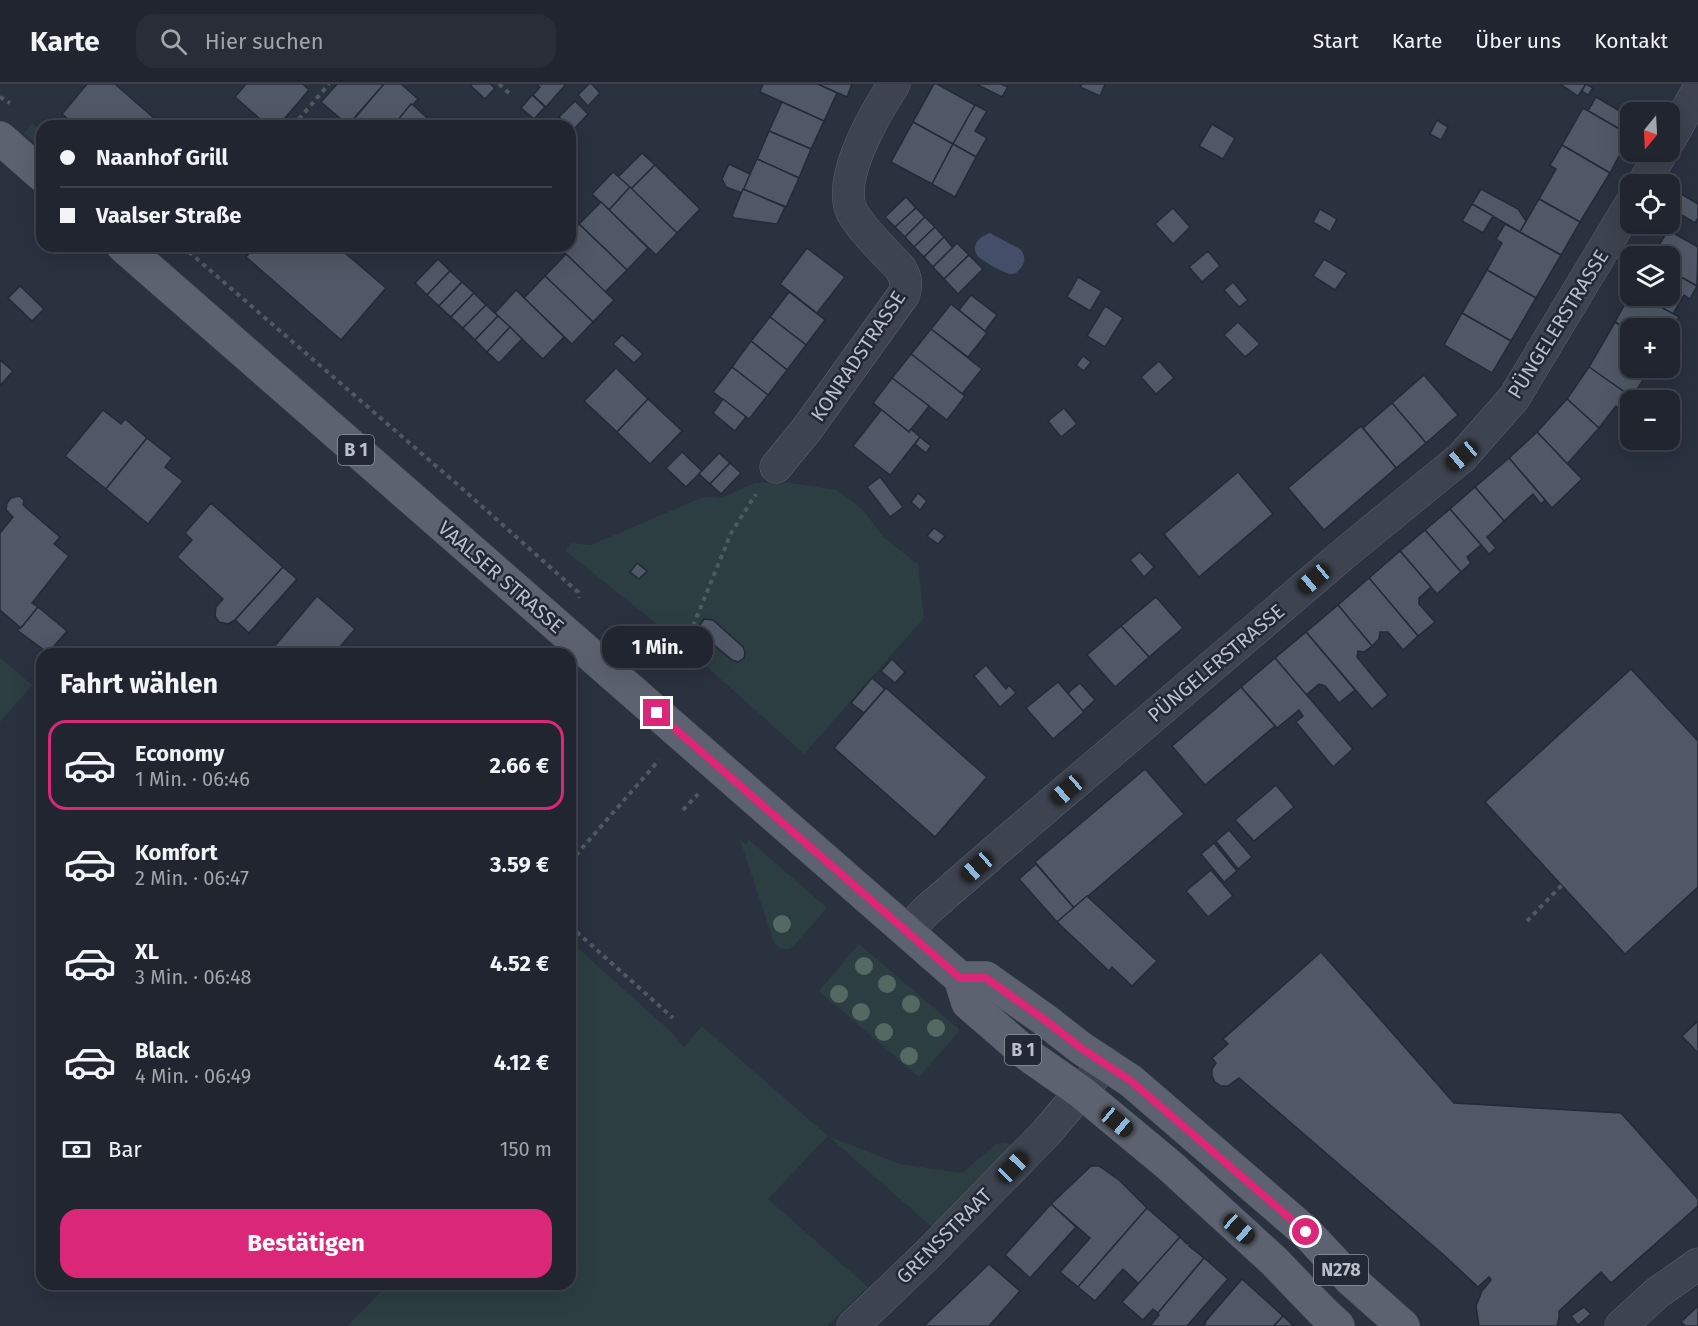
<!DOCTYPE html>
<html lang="de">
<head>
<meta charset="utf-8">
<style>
  :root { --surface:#20252f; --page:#282d37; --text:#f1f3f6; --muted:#a2a5aa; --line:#3d424b; --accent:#db2777 }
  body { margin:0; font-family:"Fira Sans",sans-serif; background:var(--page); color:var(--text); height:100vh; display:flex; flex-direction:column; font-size:22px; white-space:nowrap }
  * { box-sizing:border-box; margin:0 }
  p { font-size:20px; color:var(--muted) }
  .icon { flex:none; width:33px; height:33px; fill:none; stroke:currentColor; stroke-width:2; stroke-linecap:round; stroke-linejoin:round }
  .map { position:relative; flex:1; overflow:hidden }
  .panel { position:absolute; left:36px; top:564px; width:540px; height:642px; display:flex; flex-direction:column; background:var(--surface); border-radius:18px; box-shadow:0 6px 24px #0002,0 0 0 2px var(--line) }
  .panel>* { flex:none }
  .top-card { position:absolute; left:36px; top:36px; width:540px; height:132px; border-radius:18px; box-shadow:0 6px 24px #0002,0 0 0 2px var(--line); display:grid; align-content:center; height:132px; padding:0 24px; background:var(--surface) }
  .needle { width:39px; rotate:198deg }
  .controls { position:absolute; left:1620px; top:18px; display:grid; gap:12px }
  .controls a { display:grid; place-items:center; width:60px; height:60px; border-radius:12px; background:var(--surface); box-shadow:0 6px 24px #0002,0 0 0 2px var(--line); font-size:30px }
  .end { position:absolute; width:27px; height:27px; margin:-14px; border:8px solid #db2777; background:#fff; box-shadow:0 0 0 3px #fff }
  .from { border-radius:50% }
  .bubble { position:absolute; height:42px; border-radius:18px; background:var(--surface); box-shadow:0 6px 24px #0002,0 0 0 2px var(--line); font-size:20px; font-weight:700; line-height:42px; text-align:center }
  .car { position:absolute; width:18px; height:36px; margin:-18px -9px; border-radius:8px; box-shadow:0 0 4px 2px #0007; background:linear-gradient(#222 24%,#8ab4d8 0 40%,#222 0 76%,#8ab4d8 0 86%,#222 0) }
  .top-card b { display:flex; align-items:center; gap:21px; height:57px; font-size:22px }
  .top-card b+b { border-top:2px solid var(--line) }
  .top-card i { width:15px; height:15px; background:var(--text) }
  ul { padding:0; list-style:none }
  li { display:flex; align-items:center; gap:18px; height:90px; margin:0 12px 9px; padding:0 12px; border:3px solid transparent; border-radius:18px }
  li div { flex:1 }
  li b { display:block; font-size:22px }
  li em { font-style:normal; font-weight:700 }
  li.current { border-color:var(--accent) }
  li>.icon { width:54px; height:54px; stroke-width:1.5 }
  h2 { padding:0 24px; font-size:27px; line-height:72px }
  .pay { display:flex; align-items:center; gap:15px; height:66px; padding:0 24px; font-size:22px }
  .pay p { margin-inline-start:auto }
  .button { display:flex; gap:12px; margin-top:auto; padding:12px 24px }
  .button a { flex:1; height:69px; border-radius:18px; background:var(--accent); color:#fff; font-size:24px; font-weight:700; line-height:69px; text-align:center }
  header { display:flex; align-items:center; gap:36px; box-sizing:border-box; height:84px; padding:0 30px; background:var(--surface); border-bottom:2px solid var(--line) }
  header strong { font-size:28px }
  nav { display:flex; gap:33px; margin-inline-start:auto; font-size:21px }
  .search { width:420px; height:54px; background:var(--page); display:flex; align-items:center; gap:15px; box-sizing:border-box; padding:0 21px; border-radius:18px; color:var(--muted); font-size:22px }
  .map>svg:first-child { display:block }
  .green { fill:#2c3e41 }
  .water { fill:#434f68 }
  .building { fill:#505867; stroke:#242a36; stroke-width:1.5 }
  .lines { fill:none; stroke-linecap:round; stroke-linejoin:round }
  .street-casing { stroke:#5b616c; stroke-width:33 }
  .primary-casing { stroke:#474c58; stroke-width:34 }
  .path { stroke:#4c5b5f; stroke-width:4; stroke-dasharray:4.5 4.5; stroke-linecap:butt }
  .street { stroke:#3d434f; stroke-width:32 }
  .primary { stroke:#5c626f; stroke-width:33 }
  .tree { fill:#536962 }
  .route { stroke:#db2777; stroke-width:8 }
  .labels { text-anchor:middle; stroke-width:5; stroke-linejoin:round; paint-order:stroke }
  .shield { fill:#222834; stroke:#8c929c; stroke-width:1.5 }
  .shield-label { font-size:18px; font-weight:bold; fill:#babfc9 }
  .street-label { font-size:20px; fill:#babfc9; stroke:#222834 }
</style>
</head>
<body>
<header>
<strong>Karte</strong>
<div class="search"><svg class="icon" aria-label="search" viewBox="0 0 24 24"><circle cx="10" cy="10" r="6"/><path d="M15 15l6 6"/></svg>Hier suchen</div>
<nav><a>Start</a><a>Karte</a><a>Über uns</a><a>Kontakt</a></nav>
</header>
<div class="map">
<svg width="1698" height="1242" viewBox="0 0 1698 1242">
  <rect width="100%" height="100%" fill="#2a313f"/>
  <g class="green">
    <polygon points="32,39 42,48 42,66 24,49"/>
    <polygon points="784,398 837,406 863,426 884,454 918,480 924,534 804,670 685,563 566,467 571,459 591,461 703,413 721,414 755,399"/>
    <polygon points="0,574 32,601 0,638"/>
    <path d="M740 756 746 760 749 756 827 824 793 863C786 867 780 866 774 859Z"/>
    <polygon points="570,857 671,948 684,963 702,942 828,1052 900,1080 962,1089 996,1060 1006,1058 1014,1064 932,1143 828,1052 768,1115 868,1203 827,1242 347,1242 389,1200 570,1200"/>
    <polygon points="859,860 960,946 919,993 819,907"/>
  </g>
  <path class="water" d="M990 149 1020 165C1028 174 1024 182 1016 189 1012 190 1011 191 1007 189 1001 187 980 176 977 171 970 160 981 152 990 149Z"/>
  <g class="building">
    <polygon points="87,0 115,0 163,42 76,42 62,30"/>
    <polygon points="246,0 303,0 309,6 278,42 268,42 235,13"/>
    <polygon points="337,0 384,0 348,41 321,18"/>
    <polygon points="384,0 401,0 418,15 393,42 348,42"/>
    <polygon points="472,0 490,0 495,4 485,15 470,1"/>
    <polygon points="536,0 566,0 546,23 533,11 540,3"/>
    <polygon points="589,0 592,0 600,9 588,22 578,11"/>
    <polygon points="763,0 818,0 837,9 824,37 760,8"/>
    <polygon points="818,0 852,0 847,13"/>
    <polygon points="934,0 937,0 975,21 953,60 913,38"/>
    <polygon points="976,0 1001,0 1008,3 1002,13"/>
    <polygon points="1082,0 1105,0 1100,12 1080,3"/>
    <polygon points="1560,0 1586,0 1578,12"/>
    <polygon points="1586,0 1593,4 1588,11 1582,7"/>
    <polygon points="532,11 545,23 534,35 521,24"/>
    <polygon points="1596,13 1630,33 1630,51 1588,27"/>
    <polygon points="575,17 588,30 573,46 559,33"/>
    <polygon points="782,18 824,37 811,65 769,47"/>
    <polygon points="411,20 413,21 436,42 393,42"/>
    <polygon points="975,21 987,27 975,47 987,54 976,73 953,60"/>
    <polygon points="1583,24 1630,51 1610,89 1562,61"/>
    <polygon points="1437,36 1448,43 1441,56 1430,50"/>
    <polygon points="913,38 953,60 932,100 891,78"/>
    <polygon points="1212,40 1235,54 1223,75 1199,62"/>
    <polygon points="769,47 811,65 799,94 757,75"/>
    <polygon points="953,60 976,73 955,113 932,100"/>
    <polygon points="1562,61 1610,89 1580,138 1539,115 1556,85 1550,81"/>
    <polygon points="642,69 655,81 631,105 618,93"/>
    <polygon points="757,75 799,94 786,123 743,105"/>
    <polygon points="729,80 750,90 742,109 726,103 722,95"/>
    <polygon points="655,81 700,125 677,149 631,105"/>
    <polygon points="613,88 630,103 609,126 592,110"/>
    <polygon points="630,103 677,149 656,171 609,126"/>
    <polygon points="743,105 785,123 777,140 734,134 732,132"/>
    <polygon points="1481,105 1518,125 1526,137 1520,148 1472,120"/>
    <polygon points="1678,108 1698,120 1698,134 1695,139 1670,124"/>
    <polygon points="906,113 916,124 895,143 885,133"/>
    <polygon points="1539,115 1580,138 1561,171 1520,148"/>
    <polygon points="601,118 648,164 627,186 579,140"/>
    <polygon points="1472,120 1493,132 1483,149 1462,137"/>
    <polygon points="916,124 925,133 905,153 895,143"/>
    <polygon points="1173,124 1190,143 1173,160 1155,140"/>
    <polygon points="1320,125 1337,135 1330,148 1313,138"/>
    <polygon points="925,133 935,143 914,163 905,153"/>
    <polygon points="579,140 627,186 605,208 558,163 570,162 570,150"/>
    <polygon points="1505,140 1561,171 1536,214 1487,186 1502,159 1496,155"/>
    <polygon points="935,143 944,153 924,173 914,163"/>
    <polygon points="1668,146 1698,163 1697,202 1670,187 1670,172 1653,172"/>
    <polygon points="944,153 953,164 933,183 924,173"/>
    <polygon points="957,159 969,171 944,195 933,183"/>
    <polygon points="255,162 337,162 386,204 341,256 246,173"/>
    <polygon points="807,164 845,193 817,229 780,200"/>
    <polygon points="1208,167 1220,182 1202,198 1189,183"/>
    <polygon points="566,170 614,216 593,238 545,192"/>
    <polygon points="969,171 983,185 958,210 944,195"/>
    <polygon points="438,175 450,187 427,211 415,199"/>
    <polygon points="1324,175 1347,189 1335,206 1313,192"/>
    <polygon points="1487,186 1536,214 1511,257 1462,229"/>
    <polygon points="450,187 462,198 439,222 427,211"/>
    <polygon points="1670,187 1697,202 1690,215 1684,211 1673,230 1641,212 1670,212"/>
    <polygon points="545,192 593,238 572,260 524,214"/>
    <polygon points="1078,193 1102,207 1090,227 1067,213"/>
    <polygon points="462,198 474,209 451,233 439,222"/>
    <polygon points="1233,198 1248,216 1239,223 1224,206"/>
    <polygon points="20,202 44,225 32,237 8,214"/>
    <polygon points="516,206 564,253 543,275 495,229"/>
    <polygon points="789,208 825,236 806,261 770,233"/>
    <polygon points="474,209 486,221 463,244 451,233"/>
    <polygon points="971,211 997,231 985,247 959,226"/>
    <polygon points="1630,211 1641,212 1679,233 1672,245 1666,241 1664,244 1630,244 1630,247 1615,238"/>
    <polygon points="951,220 987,249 968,273 931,245"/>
    <polygon points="486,221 498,232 475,256 463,244"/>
    <polygon points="1105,222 1123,234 1105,263 1087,252"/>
    <polygon points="1462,229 1511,257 1492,289 1444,261"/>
    <polygon points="498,232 510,243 487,268 475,256"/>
    <polygon points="770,233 806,261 787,286 751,257"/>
    <polygon points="1238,238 1260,260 1245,273 1224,251"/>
    <polygon points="1615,238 1630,247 1630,284 1650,284 1632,314 1589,283"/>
    <polygon points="510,243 522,255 499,279 487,268"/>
    <polygon points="931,245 982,285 962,310 911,270"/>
    <polygon points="622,251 643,270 634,279 613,260"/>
    <polygon points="751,257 787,286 768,311 732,283"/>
    <polygon points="911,270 965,312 947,336 892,294"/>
    <polygon points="1083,272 1091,278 1084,287 1076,281"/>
    <polygon points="0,276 13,287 0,302"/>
    <polygon points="1159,277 1174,294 1156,310 1141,293"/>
    <polygon points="732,283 768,311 749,335 713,308"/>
    <polygon points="1589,283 1636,316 1630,316 1630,336 1616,322 1599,344 1567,315"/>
    <polygon points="616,284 648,315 617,348 584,317"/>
    <polygon points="1424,291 1458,331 1426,359 1392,319"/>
    <polygon points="892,294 929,322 909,348 873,319"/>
    <polygon points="648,315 682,347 650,380 617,348"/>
    <polygon points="723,315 746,333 735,347 713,329"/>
    <polygon points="1567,315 1599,344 1567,380 1537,348"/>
    <polygon points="873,319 909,348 911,345 920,353 890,391 853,362 881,326"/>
    <polygon points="1392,319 1426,359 1396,384 1363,344"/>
    <polygon points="1064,324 1077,340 1061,353 1048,337"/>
    <polygon points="103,326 121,340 125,335 147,354 106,405 65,372"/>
    <polygon points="1361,342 1396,384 1324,446 1288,404"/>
    <polygon points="1537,348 1582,395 1552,424 1509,374"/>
    <polygon points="920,353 931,362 926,369 915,360"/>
    <polygon points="147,354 172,374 165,383 183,397 148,440 106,405"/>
    <polygon points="682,368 702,387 686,403 666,384"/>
    <polygon points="719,369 730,379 710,400 699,390"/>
    <polygon points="1509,374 1545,416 1541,420 1533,410 1504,437 1475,403"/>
    <polygon points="730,379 741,389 721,410 710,400"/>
    <polygon points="1238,388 1273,430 1199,493 1164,450"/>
    <polygon points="880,393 903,423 890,433 867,403"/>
    <polygon points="1475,403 1504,437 1487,453 1496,464 1489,470 1450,425"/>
    <polygon points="918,409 927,417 920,426 911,418"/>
    <polygon points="19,412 24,416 23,421 60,453 54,460 69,472 32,519 38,523 21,544 0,526 0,449 13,433 6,426 7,419 11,414"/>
    <polygon points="211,419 283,483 235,536 228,540 219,538 215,532 216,523 223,515 177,473 192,456 185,449"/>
    <polygon points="1450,425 1481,461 1467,473 1471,479 1461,488 1425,446"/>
    <polygon points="934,444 945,452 938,460 927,452"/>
    <polygon points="1425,446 1461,488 1437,510 1400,467"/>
    <polygon points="1400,467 1431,503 1419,514 1419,520 1435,538 1418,552 1369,494"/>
    <polygon points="1140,468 1154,483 1144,493 1130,476"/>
    <polygon points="637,479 647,487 639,495 630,488"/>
    <polygon points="283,483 297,495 249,549 235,536"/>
    <polygon points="1369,494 1418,552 1403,566 1388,548 1380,548 1379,555 1372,562 1338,521"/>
    <polygon points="317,512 355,545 334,570 268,570"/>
    <polygon points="1156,513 1183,544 1149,573 1121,542"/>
    <polygon points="1338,521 1372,562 1364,568 1358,567 1357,573 1388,611 1372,625 1306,548"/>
    <polygon points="38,523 67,547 48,569 17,546 21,543 21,544"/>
    <polygon points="704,535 713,536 743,563 745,568 744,574 738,578 732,576 701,550 699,542"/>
    <polygon points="1121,542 1149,573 1115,603 1087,571"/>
    <polygon points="1306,548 1355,606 1339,619 1325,602 1319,600 1306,611 1275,574"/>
    <polygon points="1275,574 1353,665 1333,683 1296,638 1303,632 1299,626 1277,644 1241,603"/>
    <polygon points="892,575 905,588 895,599 881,587"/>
    <polygon points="986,581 1006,605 1009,601 1016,609 1000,623 974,592"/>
    <polygon points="1631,585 1698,657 1698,803 1625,870 1485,718"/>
    <polygon points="872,594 885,605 864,629 851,619"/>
    <polygon points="1058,598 1084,628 1053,655 1026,624"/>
    <polygon points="1080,599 1095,616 1083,627 1068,609"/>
    <polygon points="1241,603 1275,642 1205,701 1172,662"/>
    <polygon points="886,604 987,693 935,753 834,664"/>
    <polygon points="1145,685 1184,730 1074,824 1035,778"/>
    <polygon points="1276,701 1294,723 1254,757 1235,736"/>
    <polygon points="1229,746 1252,773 1238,785 1216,757"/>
    <polygon points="1214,759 1237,787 1224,798 1201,770"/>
    <polygon points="1036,780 1074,824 1057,838 1019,795"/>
    <polygon points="1211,786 1233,812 1208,833 1186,807"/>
    <polygon points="1087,812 1157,877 1132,902 1112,883 1109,887 1057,838"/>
    <polygon points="1321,868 1454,1019 1621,1029 1698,1115 1698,1122 1611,1199 1601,1188 1559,1227 1559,1234 1557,1242 1479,1242 1476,1222 1482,1207 1491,1196 1489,1193 1478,1203 1446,1173 1239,994 1228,1002 1221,1002 1215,998 1212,992 1212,985 1216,979 1212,974 1228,960 1223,955"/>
    <polygon points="1698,937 1698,969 1682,952"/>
    <polygon points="1091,1082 1099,1082 1119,1096 1147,1124 1078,1203 1060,1188 1090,1154 1051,1120"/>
    <polygon points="1051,1120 1076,1143 1030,1194 1005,1171"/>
    <polygon points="1147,1124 1180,1153 1139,1200 1123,1185 1095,1217 1078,1203"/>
    <polygon points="1180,1153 1187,1160 1190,1158 1189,1162 1204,1174 1158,1229 1153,1225 1143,1236 1122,1218"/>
    <polygon points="1204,1174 1208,1177 1210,1176 1209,1178 1228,1195 1187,1242 1150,1242 1159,1231 1158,1229"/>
    <polygon points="989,1180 1020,1207 989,1242 924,1242"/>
    <polygon points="1242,1195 1283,1232 1274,1242 1203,1242 1206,1239 1205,1238"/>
    <polygon points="1698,1222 1698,1242 1686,1242 1681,1238"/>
    <polygon points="1584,1223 1591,1230 1578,1241 1571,1232"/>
    <polygon points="1283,1232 1294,1242 1274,1242"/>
  </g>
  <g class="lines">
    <g class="street-casing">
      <g id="street">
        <polyline points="1670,55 1698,6"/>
        <polyline points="1643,100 1662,68"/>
        <path d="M776 383 807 345 904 210C907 199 906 194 900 184 886 169 862 146 852 128 836 94 876 28 894 0"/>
        <polyline points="907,848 925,828 994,768 1346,468 1462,373 1514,314 1630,121"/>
        <polyline points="853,1242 929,1169 1046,1049 1105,979"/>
        <polyline points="1621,1242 1657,1209 1698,1180"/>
      </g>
    </g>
    <g class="primary-casing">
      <g id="primary">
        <polyline points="0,54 42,91"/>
        <polyline points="123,162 960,894 968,919 1028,971 1081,1008 1169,1081 1274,1177 1322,1227 1338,1242"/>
        <polyline points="960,894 986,894 1045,936 1081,964 1131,997 1306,1148 1350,1195 1403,1242"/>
      </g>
    </g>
    <g class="path">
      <polyline points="499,0 509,9"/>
      <polyline points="0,13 10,19"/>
      <polyline points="293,42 329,0"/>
      <polyline points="182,162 458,401 578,508 579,514"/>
      <polyline points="645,574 675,542 689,552 731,449 756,410"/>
      <polyline points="683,726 698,710"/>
      <polyline points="570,778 659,676"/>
      <polyline points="1527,837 1562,801"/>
      <polyline points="570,842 673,934"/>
    </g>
    <use href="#street" class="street"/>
    <use href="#primary" class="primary"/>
  </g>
  <g class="tree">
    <circle cx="782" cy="840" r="9"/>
    <circle cx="864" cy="882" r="9"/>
    <circle cx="887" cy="900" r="9"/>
    <circle cx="839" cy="910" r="9"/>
    <circle cx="911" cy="920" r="9"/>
    <circle cx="861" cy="928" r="9"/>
    <circle cx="936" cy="944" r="9"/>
    <circle cx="884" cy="948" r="9"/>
    <circle cx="909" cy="972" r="9"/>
  </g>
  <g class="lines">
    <polyline class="route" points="657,629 960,894 986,894 1045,936 1081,964 1131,997 1306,1148"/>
  </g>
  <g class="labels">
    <g class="shield">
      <rect x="338" y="351" width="36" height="30" rx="4.5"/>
      <rect x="1005" y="951" width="36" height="30" rx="4.5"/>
      <rect x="1314" y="1171" width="54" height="30" rx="4.5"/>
    </g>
    <g class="shield-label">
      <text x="356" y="372">B 1</text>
      <text x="1023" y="972">B 1</text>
      <text x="1341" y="1192">N278</text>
    </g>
    <g class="street-label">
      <text transform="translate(1558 240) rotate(-58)" y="7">PÜNGELERSTRASSE</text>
      <text transform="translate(858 272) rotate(-56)" y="7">KONRADSTRASSE</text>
      <text transform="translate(501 493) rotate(41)" y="7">VAALSER STRASSE</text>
      <text transform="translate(1216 579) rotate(-40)" y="7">PÜNGELERSTRASSE</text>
      <text transform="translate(944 1152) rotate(-45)" y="7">GRENSSTRAAT</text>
    </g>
  </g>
</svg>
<div class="controls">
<a><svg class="needle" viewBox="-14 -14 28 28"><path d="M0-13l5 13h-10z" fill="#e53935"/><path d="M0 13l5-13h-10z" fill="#a2a5aa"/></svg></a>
<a><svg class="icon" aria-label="locate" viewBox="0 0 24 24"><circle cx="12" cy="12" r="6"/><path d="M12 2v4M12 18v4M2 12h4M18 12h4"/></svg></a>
<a><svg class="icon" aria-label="layers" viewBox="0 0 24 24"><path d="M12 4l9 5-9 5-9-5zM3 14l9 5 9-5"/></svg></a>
<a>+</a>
<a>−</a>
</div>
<i class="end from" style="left:1306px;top:1148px"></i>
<i class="end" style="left:657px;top:629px"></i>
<div class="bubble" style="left:602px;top:542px;width:111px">1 Min.</div>
<i class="car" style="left:1462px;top:372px;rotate:230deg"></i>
<i class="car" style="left:1314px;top:495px;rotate:230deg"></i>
<i class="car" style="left:1067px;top:706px;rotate:229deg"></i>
<i class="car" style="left:977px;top:783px;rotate:229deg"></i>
<i class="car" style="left:1117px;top:1038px;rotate:130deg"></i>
<i class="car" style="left:1013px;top:1083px;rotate:44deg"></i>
<i class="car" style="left:1239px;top:1145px;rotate:132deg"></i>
<div class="top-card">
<b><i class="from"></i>Naanhof Grill</b>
<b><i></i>Vaalser Straße</b>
</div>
<section class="panel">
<h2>Fahrt wählen</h2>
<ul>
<li class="current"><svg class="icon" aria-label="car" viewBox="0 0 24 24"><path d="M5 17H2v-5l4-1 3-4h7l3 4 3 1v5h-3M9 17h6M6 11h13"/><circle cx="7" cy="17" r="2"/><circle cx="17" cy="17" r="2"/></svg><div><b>Economy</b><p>1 Min. · 06:46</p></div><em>2.66 €</em></li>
<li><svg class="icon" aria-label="car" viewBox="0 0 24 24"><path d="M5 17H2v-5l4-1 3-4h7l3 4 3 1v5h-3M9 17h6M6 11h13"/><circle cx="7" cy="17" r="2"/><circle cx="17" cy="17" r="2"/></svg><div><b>Komfort</b><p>2 Min. · 06:47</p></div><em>3.59 €</em></li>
<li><svg class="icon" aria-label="car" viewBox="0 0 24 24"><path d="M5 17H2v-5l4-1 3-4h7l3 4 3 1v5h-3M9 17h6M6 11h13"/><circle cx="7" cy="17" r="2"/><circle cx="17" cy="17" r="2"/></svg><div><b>XL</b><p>3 Min. · 06:48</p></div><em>4.52 €</em></li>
<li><svg class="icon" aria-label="car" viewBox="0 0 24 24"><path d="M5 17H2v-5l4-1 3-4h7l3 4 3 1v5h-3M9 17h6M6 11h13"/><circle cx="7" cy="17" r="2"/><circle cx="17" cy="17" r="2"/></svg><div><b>Black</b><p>4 Min. · 06:49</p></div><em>4.12 €</em></li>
</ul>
<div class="pay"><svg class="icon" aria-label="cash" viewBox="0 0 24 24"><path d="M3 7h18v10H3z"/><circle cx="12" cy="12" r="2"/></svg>Bar<p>150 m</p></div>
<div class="button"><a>Bestätigen</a></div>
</section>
</div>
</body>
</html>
